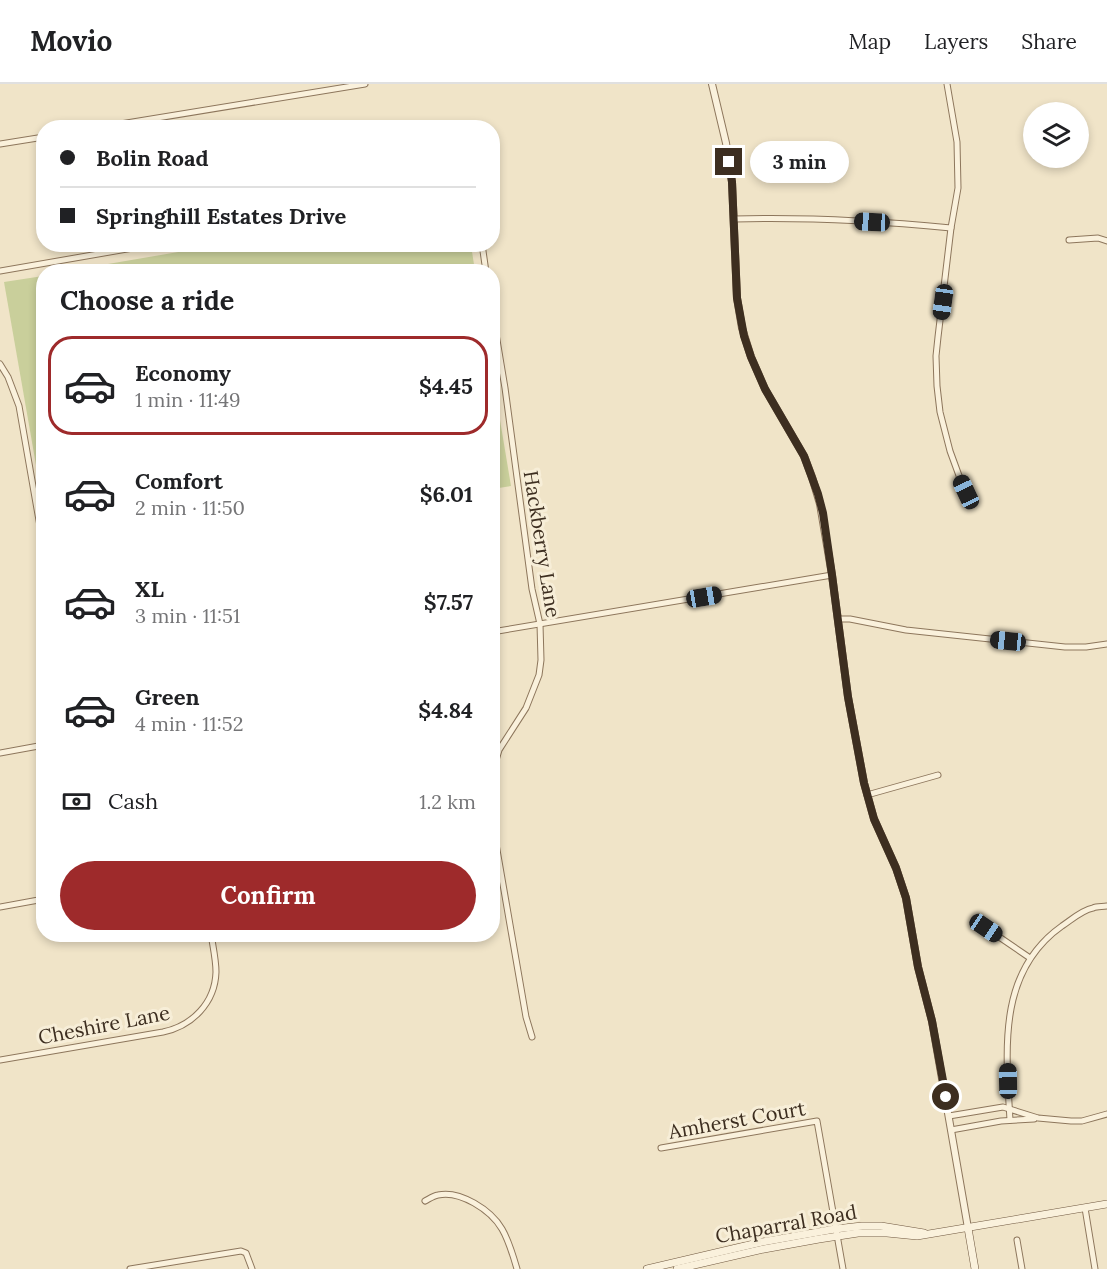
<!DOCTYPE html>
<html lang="en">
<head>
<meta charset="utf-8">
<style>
  :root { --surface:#fff; --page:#f6f6f6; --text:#202124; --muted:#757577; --line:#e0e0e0; --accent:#9e2a2b }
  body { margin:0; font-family:Lora,serif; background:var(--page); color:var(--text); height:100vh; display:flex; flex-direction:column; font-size:22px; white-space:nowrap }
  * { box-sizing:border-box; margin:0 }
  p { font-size:20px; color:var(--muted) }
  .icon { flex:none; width:33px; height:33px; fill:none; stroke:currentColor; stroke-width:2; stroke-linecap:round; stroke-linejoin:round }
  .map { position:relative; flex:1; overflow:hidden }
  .drawer { position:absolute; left:36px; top:180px; width:464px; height:678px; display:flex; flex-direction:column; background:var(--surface); border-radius:24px; box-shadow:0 3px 9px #0003 }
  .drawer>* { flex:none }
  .guide { position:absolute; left:36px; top:36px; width:464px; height:132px; border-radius:24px; box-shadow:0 3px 9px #0003; display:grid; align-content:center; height:132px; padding:0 24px; background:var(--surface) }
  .controls { position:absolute; left:1023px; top:18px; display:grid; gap:12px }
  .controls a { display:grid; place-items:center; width:66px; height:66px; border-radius:50%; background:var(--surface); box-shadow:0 3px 9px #0003; font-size:30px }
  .end { position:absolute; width:27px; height:27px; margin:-14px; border:8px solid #3d2e20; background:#fff; box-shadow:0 0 0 3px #fff }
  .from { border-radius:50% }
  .bubble { position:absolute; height:42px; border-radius:21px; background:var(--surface); box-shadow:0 3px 9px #0003; font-size:20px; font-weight:800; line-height:42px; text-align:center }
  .car { position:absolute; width:18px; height:36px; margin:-18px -9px; border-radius:8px; box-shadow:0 0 4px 2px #0007; background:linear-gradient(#222 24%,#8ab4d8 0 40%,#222 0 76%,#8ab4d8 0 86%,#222 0) }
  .guide b { display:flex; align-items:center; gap:21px; height:57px; font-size:22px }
  .guide b+b { border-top:2px solid var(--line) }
  .guide i { width:15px; height:15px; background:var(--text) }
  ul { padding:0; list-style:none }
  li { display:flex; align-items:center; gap:18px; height:99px; margin:0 12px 9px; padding:0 12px; border:3px solid transparent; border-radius:24px }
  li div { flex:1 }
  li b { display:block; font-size:22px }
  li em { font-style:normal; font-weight:800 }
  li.current { border-color:var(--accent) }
  li>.icon { width:54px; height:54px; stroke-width:1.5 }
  h2 { padding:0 24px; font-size:27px; line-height:72px }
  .pay { display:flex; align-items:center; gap:15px; height:66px; padding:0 24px; font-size:22px }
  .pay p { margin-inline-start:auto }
  .action { display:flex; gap:12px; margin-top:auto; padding:12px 24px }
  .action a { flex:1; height:69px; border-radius:36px; background:var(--accent); color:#fff; font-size:24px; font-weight:800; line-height:69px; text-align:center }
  header { display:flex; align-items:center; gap:36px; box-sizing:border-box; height:84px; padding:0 30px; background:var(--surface); border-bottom:2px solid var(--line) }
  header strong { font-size:28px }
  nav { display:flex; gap:33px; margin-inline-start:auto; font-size:21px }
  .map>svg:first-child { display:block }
  .green { fill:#c9cf9b }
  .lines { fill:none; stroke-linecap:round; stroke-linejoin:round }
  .minor-casing { stroke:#8d765c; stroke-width:7 }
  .tertiary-casing { stroke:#8d765c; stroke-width:8 }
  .secondary-casing { stroke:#6f573f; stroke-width:8 }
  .minor { stroke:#faf1dc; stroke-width:5 }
  .tertiary { stroke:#faf1dc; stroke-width:6 }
  .secondary { stroke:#faf1dc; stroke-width:7 }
  .route { stroke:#3d2e20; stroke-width:8 }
  .labels { text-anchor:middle; stroke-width:6; stroke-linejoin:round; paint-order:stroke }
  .street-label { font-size:20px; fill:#3d2e20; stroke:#f7eed8 }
</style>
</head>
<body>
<header>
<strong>Movio</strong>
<nav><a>Map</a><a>Layers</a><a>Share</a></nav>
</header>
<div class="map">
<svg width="1107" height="1185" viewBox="0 0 1107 1185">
  <rect width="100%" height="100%" fill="#f0e4c8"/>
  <g class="green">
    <polygon points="225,160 471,161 475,187 67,187"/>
    <polygon points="43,192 44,192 43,421 4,198"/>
    <polygon points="492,288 511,402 492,405"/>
  </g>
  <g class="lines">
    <g class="minor-casing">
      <g id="minor">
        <polyline points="947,0 957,58 958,104 951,144 938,253 936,272 937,302 940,328 950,367 965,408"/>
        <polyline points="96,44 365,0"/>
        <polyline points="0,60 44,53"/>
        <path d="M734 135C807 133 879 137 951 144"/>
        <polyline points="1069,156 1098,154 1107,157"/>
        <polyline points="482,160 486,188"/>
        <polyline points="0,187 156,160"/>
        <polyline points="492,226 505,304 532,505 540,540 541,576 539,591 526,624 499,666 492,690"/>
        <polyline points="0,280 8,293 19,322 44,465"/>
        <polyline points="838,535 850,535 906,546 1065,563 1086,563 1107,560"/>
        <polyline points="492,548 832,491"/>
        <polyline points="0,669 44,661"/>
        <polyline points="867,711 938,691"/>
        <polyline points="492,737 526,933 532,953"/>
        <polyline points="0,823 44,815"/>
        <polyline points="986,844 1030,874"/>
        <path d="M0 976 163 948C192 942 215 919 216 888 216 876 213 863 211 850"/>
        <polyline points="949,1032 1003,1023 1038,1034 1071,1037 1082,1037 1107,1030"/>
        <path d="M1010 1036C1006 966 997 888 1062 842 1071 836 1082 826 1093 824 1097 822 1103 823 1107 822"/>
        <polyline points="951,1046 1001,1037 1034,1035"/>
        <polyline points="661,1064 817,1037 843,1185"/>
        <path d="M425 1117C429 1115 433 1112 438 1111 460 1106 491 1126 502 1145 509 1157 513 1171 517 1185"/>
        <polyline points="1085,1124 1095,1185"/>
        <polyline points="1017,1156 1022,1185"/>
        <polyline points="130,1185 241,1167 246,1169 252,1185"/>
      </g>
    </g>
    <g class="tertiary-casing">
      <polyline id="tertiary" points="712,0 726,59 732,98 737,214 742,244 751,273 765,305 804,372 812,393 820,420 832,491 848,613 864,699 874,735 896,784 906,814 918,883 932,937 968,1144"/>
    </g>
    <g class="secondary-casing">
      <g id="secondary">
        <polyline points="968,1144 975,1185"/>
        <polyline points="647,1185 762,1158 835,1145 862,1142 881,1142 924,1149"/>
        <polyline points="677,1185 764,1165 819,1155 858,1149 887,1149 917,1152 1107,1120"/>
      </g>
    </g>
    <use href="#minor" class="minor"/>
    <use href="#tertiary" class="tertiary"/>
    <use href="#secondary" class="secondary"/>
  </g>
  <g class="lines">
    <polyline class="route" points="729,78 732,98 737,214 744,252 751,273 765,305 804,372 818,410 823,429 832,491 848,613 864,699 874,735 896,784 906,814 918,883 932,937 946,1013"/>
  </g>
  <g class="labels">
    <g class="street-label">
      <text transform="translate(542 460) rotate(81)" y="7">Hackberry Lane</text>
      <text transform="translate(104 941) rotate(-11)" y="7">Cheshire Lane</text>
      <text transform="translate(737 1036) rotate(-10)" y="7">Amherst Court</text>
      <text transform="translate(786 1140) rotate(-10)" y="7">Chaparral Road</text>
    </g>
  </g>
</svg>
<div class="controls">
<a><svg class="icon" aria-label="layers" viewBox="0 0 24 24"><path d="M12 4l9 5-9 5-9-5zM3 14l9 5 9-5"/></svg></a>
</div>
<i class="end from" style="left:946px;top:1013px"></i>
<i class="end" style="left:729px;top:78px"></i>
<div class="bubble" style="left:750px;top:57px;width:99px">3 min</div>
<i class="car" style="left:872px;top:138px;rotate:273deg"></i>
<i class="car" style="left:943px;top:218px;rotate:188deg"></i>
<i class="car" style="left:966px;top:408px;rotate:335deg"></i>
<i class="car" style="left:704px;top:513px;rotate:80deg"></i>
<i class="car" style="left:1008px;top:557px;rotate:276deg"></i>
<i class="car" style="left:986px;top:844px;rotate:124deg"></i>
<i class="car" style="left:1008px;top:997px;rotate:359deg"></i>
<div class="guide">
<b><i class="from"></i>Bolin Road</b>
<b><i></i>Springhill Estates Drive</b>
</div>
<section class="drawer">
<h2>Choose a ride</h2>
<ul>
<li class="current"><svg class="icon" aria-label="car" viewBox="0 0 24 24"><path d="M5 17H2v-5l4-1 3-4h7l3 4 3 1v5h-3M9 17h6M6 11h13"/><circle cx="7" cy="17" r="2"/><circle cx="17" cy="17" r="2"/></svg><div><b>Economy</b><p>1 min · 11:49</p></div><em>$4.45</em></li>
<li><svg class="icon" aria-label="car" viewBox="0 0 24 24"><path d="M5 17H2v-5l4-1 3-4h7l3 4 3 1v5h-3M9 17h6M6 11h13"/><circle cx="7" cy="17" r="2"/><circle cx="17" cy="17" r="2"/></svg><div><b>Comfort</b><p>2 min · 11:50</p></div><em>$6.01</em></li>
<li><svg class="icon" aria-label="car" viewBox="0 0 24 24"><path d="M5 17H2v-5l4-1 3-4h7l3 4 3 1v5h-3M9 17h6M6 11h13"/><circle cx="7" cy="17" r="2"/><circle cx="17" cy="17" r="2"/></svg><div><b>XL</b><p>3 min · 11:51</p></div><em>$7.57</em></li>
<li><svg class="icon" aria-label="car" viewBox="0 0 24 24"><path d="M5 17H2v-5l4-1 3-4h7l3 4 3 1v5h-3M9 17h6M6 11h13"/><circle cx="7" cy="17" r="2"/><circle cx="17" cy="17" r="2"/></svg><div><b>Green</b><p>4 min · 11:52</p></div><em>$4.84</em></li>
</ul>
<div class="pay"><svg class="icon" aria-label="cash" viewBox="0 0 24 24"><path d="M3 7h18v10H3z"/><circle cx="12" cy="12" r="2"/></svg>Cash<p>1.2 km</p></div>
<div class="action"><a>Confirm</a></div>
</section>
</div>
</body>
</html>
